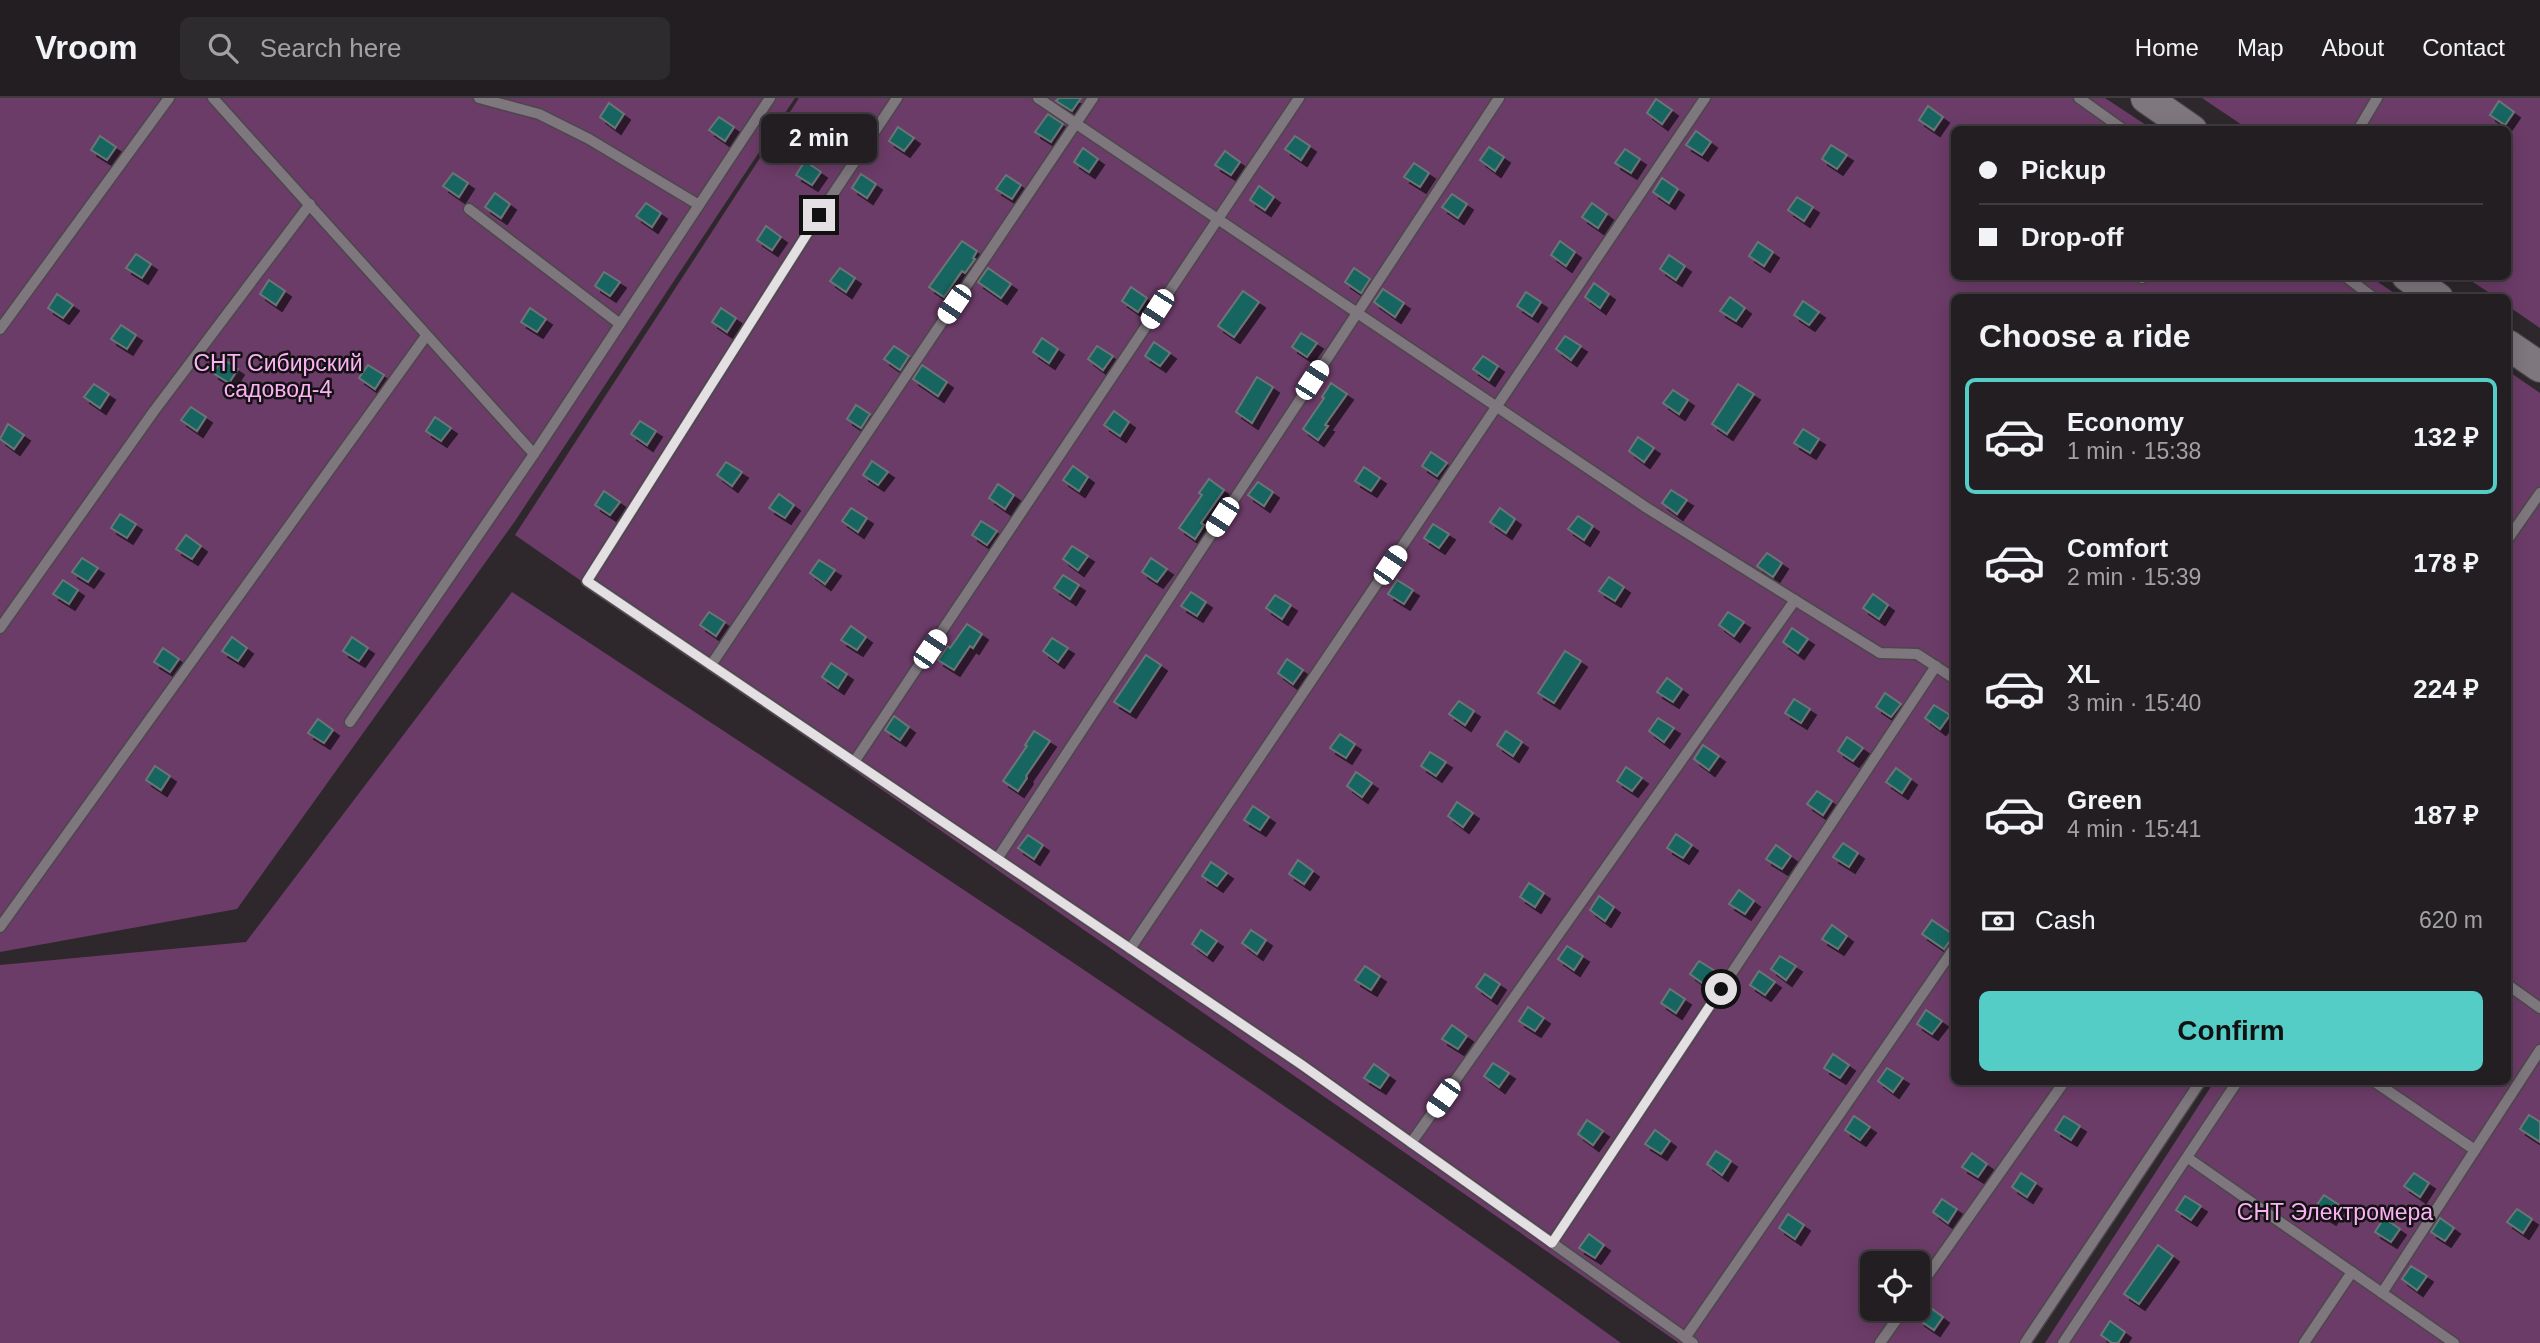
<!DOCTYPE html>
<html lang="en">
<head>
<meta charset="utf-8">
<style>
  :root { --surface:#221e22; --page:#2e2b2f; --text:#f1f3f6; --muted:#a2a2a5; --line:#3f3c40; --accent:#54cdc7 }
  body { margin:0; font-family:Helvetica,sans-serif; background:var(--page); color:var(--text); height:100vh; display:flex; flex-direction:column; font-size:26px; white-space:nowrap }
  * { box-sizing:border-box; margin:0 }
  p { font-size:23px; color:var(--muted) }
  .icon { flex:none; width:38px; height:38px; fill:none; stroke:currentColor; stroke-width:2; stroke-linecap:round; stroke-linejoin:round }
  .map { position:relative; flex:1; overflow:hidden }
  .side { position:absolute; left:1951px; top:196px; width:560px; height:791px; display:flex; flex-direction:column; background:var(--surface); border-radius:10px; box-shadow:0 4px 18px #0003,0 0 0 2px var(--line) }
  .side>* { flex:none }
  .hud { position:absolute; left:1951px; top:28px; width:560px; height:154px; border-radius:10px; box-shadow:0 4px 18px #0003,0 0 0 2px var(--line); display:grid; align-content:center; height:154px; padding:0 28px; background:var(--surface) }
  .fabs { position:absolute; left:1860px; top:1153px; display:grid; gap:14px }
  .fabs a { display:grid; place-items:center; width:70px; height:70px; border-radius:10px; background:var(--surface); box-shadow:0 4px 18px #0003,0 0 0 2px var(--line); font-size:35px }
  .end { position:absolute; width:32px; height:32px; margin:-16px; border:9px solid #e3dfe2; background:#111; box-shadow:0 0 0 4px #111 }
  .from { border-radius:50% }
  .bubble { position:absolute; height:49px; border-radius:10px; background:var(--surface); box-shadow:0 4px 18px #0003,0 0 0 2px var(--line); font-size:23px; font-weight:700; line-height:49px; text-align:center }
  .car { position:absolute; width:21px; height:42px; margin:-21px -10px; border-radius:9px; box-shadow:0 0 5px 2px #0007; background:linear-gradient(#fff 24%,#345 0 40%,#fff 0 76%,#345 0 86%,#fff 0) }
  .hud b { display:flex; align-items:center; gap:24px; height:66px; font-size:26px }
  .hud b+b { border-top:2px solid var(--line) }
  .hud i { width:18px; height:18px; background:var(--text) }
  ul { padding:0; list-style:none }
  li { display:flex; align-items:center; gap:21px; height:116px; margin:0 14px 10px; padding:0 14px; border:4px solid transparent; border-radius:10px }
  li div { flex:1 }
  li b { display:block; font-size:26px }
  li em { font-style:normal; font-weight:700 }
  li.selected { border-color:var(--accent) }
  li>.icon { width:63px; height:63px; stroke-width:1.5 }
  h2 { padding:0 28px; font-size:32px; line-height:84px }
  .pay { display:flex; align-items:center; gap:18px; height:77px; padding:0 28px; font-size:26px }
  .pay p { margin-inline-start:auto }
  .cta { display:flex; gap:14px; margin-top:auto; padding:14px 28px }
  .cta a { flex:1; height:80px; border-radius:10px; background:var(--accent); color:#111; font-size:28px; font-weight:700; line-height:80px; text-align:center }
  header { display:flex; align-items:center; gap:42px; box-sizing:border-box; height:98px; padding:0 35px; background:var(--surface); border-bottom:2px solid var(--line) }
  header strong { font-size:33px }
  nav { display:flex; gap:38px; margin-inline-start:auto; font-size:24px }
  .search { width:490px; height:63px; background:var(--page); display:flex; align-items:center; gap:18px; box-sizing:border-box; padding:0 24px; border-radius:10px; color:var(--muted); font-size:26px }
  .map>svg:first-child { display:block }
  .green { fill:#6c3c68; fill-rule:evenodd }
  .building { fill:#156561; stroke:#6b7675; stroke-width:2; filter:url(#shadow) }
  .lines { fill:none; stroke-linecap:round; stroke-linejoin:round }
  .lane-casing { stroke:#4b474a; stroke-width:13 }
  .secondary-casing { stroke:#4b474a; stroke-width:32 }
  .lane { stroke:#7f777e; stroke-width:10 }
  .secondary { stroke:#7f777e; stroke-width:30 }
  .route { stroke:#e3dfe2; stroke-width:9 }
  .labels { text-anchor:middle; stroke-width:5; stroke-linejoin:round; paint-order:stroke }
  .park-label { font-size:23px; fill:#fcb1f4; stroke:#141214 }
</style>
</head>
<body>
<header>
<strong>Vroom</strong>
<div class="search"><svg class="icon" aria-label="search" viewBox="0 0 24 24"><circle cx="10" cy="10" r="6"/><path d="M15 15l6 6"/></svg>Search here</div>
<nav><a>Home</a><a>Map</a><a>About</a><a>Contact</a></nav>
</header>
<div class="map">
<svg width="2540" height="1245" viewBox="0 0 2540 1245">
  <defs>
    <filter id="shadow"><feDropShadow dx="6" dy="6" stdDeviation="0" flood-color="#0009"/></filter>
  </defs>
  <rect width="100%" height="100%" fill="#2e282d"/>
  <g class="green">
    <polygon points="0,0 795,0 515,423 237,811 0,854"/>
    <path d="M799 0H2105L2152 31 1955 32V178H2369L2400 199 1955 200V984H2199L2031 1245H1679L515 437ZM1872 1166H1918V1211H1872Z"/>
    <polygon points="2202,0 2540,0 2540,230 2508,208 2508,200 2496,199 2465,179 2508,178 2508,32 2248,31"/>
    <polygon points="2508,273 2540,295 2540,1245 2045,1245 2214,984 2508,984"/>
    <path d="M512 494C885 739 1259 983 1621 1245H0V867L246 844Z"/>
  </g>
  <g class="building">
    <polygon points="1059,0 1081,0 1072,13 1056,3"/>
    <polygon points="1656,1 1672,12 1662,26 1647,15"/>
    <polygon points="2499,3 2514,14 2505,27 2490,17"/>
    <polygon points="609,5 624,16 615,30 600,19"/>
    <polygon points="1928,8 1943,19 1934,32 1919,22"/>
    <polygon points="1048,16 1063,26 1051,44 1035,34"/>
    <polygon points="719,19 734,29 725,43 709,32"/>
    <polygon points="898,29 914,40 904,53 889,43"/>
    <polygon points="1696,33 1711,44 1702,57 1686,47"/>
    <polygon points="100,38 116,49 107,62 91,52"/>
    <polygon points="1295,38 1310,48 1301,62 1285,51"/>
    <polygon points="1831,47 1847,57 1837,71 1822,61"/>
    <polygon points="1489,49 1504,59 1495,73 1480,62"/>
    <polygon points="1083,50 1098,61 1089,74 1074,64"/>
    <polygon points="1625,51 1640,61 1631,75 1615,65"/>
    <polygon points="1225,53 1240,64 1231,77 1215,67"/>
    <polygon points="805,63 821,74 812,87 796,77"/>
    <polygon points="1414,65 1429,75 1420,89 1404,79"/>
    <polygon points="453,75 468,85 459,99 443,88"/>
    <polygon points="861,76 876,86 867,100 852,90"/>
    <polygon points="1006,77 1021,87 1012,101 996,91"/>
    <polygon points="1662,80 1678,91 1669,105 1653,94"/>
    <polygon points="1259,88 1274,99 1265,112 1250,102"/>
    <polygon points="495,95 510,106 501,120 485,109"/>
    <polygon points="1452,96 1467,106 1458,120 1442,109"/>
    <polygon points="1797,99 1813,109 1804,123 1788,112"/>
    <polygon points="646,105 661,115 652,129 636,118"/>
    <polygon points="1592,105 1607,116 1598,130 1582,119"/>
    <polygon points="766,128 781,139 772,152 757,142"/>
    <polygon points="962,143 977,153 973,160 975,161 965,175 962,173 944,199 929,189"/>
    <polygon points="1560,143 1575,154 1566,168 1551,157"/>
    <polygon points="1758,144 1773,154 1764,168 1749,158"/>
    <polygon points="136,156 151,166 142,180 126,170"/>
    <polygon points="1669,157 1685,168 1676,182 1660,171"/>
    <polygon points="840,170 855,180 846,194 830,183"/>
    <polygon points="988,170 1011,186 1001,200 978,184"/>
    <polygon points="1354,170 1370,181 1361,195 1345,184"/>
    <polygon points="604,174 620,184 610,198 595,188"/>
    <polygon points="269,182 285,193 276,207 260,196"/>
    <polygon points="1594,185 1609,196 1600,210 1585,199"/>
    <polygon points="1131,189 1147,200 1138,214 1122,203"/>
    <polygon points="1383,191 1404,205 1395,219 1374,204"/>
    <polygon points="1243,193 1259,204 1234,239 1218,228"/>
    <polygon points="1526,194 1541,204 1532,218 1517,208"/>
    <polygon points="57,196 73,207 63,220 48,210"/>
    <polygon points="1730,199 1745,210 1736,223 1720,213"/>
    <polygon points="1803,203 1819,214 1809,227 1794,217"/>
    <polygon points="530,210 546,221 537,234 521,224"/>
    <polygon points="721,210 736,220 727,234 712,224"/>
    <polygon points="121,227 136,237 127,251 111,241"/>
    <polygon points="1301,235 1317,245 1307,259 1292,249"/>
    <polygon points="1565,238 1581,248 1571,262 1556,251"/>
    <polygon points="1042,240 1058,251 1049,265 1033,254"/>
    <polygon points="1154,244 1170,255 1160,268 1145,258"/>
    <polygon points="894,248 909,258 900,272 884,261"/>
    <polygon points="1097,248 1113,258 1103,272 1088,261"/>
    <polygon points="1483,258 1498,268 1489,282 1473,271"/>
    <polygon points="223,261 238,271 229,285 213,275"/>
    <polygon points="368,267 384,277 375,291 359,280"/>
    <polygon points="922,267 947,284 938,298 913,281"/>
    <polygon points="1257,279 1273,289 1252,325 1236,314"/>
    <polygon points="1331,285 1347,296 1325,327 1328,328 1318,342 1303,331 1324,300 1322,299"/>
    <polygon points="94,286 109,296 100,310 84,299"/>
    <polygon points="1738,286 1754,296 1727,336 1712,326"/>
    <polygon points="1673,292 1688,302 1679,316 1663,305"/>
    <polygon points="856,307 870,316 861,330 847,321"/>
    <polygon points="191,309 206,319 197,333 181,322"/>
    <polygon points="1114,313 1129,324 1120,338 1104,327"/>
    <polygon points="435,319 451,330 441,343 426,333"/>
    <polygon points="640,323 656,333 647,347 631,336"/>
    <polygon points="8,326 24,337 14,351 0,341"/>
    <polygon points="1803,331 1819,341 1810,355 1794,345"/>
    <polygon points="1638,339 1654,350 1644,364 1629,353"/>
    <polygon points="1431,354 1447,365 1437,378 1422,368"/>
    <polygon points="872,363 888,374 878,387 863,377"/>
    <polygon points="726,364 742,374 732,388 717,377"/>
    <polygon points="1073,368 1088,379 1079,393 1063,382"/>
    <polygon points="1364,369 1380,380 1371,393 1355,383"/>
    <polygon points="1209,381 1224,392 1201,425 1204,427 1195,441 1179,430 1202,397 1199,395"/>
    <polygon points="1258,384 1273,394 1264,408 1248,397"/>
    <polygon points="998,386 1014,397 1005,411 989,400"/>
    <polygon points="1671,392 1687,402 1677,416 1662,405"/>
    <polygon points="604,393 620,404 610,417 595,407"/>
    <polygon points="779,396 794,407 785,420 769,410"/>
    <polygon points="851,410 867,420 858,434 842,423"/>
    <polygon points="1500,410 1515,421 1506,435 1490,424"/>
    <polygon points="120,416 136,426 127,440 111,430"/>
    <polygon points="1578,418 1593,428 1584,442 1568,431"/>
    <polygon points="981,423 997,433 987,447 972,437"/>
    <polygon points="1433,426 1449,436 1439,450 1424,440"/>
    <polygon points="186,437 201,448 192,461 176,451"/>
    <polygon points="1072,448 1088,458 1078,472 1063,461"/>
    <polygon points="1767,455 1782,465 1773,479 1757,468"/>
    <polygon points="82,460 98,470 88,484 72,474"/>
    <polygon points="1151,460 1167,471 1157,484 1142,474"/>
    <polygon points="819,462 835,472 825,486 810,475"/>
    <polygon points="1063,477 1079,487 1070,501 1054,490"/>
    <polygon points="1609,479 1624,489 1615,503 1599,493"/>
    <polygon points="63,482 78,492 69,506 53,496"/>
    <polygon points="1397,482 1413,492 1404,506 1388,496"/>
    <polygon points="1191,494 1206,504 1197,518 1181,508"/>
    <polygon points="1873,496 1888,507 1879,521 1863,510"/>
    <polygon points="1275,497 1291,507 1282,521 1266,510"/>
    <polygon points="709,514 725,524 716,538 700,527"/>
    <polygon points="1728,514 1744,524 1734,538 1719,527"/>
    <polygon points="967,526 982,536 973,550 970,548 954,572 938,562 948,548 950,550"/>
    <polygon points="851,528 866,539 857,552 841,542"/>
    <polygon points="1792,530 1808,541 1798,555 1783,544"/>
    <polygon points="232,539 247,550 238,563 222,553"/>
    <polygon points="352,539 368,550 359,563 343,553"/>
    <polygon points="1052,540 1068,550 1058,564 1043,553"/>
    <polygon points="163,550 179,561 170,574 154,564"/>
    <polygon points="1565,553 1581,563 1554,605 1538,595"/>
    <polygon points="1146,557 1161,567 1130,614 1114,604"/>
    <polygon points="1287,561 1303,572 1293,586 1278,575"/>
    <polygon points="831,565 847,576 838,590 822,579"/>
    <polygon points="1667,580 1682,591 1673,604 1657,594"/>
    <polygon points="1885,595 1901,606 1891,619 1876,609"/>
    <polygon points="1794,601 1810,611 1801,625 1785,615"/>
    <polygon points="1459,603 1474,613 1465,627 1449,616"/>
    <polygon points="1934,607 1950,617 1940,631 1925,620"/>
    <polygon points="894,618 909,629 900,642 885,632"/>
    <polygon points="1658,620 1674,630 1664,644 1649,633"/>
    <polygon points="318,621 333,632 324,645 308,635"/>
    <polygon points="1034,633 1050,643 1026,678 1027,680 1018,693 1003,683 1027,648 1025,647"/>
    <polygon points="1506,633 1522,644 1513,658 1497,647"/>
    <polygon points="1340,636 1355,646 1346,660 1330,650"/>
    <polygon points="1847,639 1863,650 1853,663 1838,653"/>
    <polygon points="1703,647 1719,658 1709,672 1694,661"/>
    <polygon points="1430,654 1446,664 1436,678 1421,668"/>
    <polygon points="155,668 170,678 161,692 146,682"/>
    <polygon points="1626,669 1642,680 1632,693 1617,683"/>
    <polygon points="1896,670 1911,681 1902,695 1886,684"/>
    <polygon points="1356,674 1372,685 1362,699 1347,688"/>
    <polygon points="1817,693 1832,703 1823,717 1807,706"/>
    <polygon points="1457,704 1473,715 1463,729 1448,718"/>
    <polygon points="1253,708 1269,719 1260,732 1244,722"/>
    <polygon points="1676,736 1692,747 1683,760 1667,750"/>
    <polygon points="1028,737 1043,747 1034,761 1018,750"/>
    <polygon points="1843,745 1858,755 1849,769 1833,759"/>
    <polygon points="1776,747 1791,758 1782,771 1766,761"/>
    <polygon points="1298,762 1313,773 1304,786 1289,776"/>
    <polygon points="1211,764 1227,775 1217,788 1202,778"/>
    <polygon points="1529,785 1544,795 1535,809 1520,799"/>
    <polygon points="1739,792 1754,803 1745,816 1729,806"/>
    <polygon points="1599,798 1614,809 1605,823 1590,812"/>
    <polygon points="1932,822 1955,838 1955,841 1949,844 1944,851 1922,836"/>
    <polygon points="1832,827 1847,838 1838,851 1822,841"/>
    <polygon points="1201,832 1217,843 1207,857 1192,846"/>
    <polygon points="1251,832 1266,842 1257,856 1242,845"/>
    <polygon points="1567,848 1583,858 1574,872 1558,861"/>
    <polygon points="1780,858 1796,868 1786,882 1771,871"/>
    <polygon points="1699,863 1715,873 1705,887 1690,876"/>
    <polygon points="1365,868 1380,878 1371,892 1355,882"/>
    <polygon points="1759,873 1775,884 1765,897 1750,887"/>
    <polygon points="1485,876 1500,886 1491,900 1476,889"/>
    <polygon points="1670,891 1685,901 1676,915 1661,905"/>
    <polygon points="1528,909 1544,920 1535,933 1519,923"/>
    <polygon points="1926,912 1942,923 1932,936 1917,926"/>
    <polygon points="1452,927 1467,938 1458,951 1442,941"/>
    <polygon points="1833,956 1849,967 1840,980 1824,970"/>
    <polygon points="1493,965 1509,975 1499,989 1484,978"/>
    <polygon points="1374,966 1389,977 1380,990 1364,980"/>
    <polygon points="1887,970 1903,980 1893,994 1878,983"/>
    <polygon points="2529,1017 2540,1024 2540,1044 2520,1031"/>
    <polygon points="1854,1018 1870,1029 1860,1042 1845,1032"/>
    <polygon points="2064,1018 2080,1028 2071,1042 2055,1032"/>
    <polygon points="1587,1022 1603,1033 1593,1047 1578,1036"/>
    <polygon points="1655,1032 1670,1043 1661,1056 1645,1046"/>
    <polygon points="1716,1053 1731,1063 1722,1077 1707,1066"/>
    <polygon points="1972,1055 1987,1066 1978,1079 1962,1069"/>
    <polygon points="2021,1075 2036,1085 2027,1099 2012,1089"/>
    <polygon points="2414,1075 2429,1085 2420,1099 2404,1088"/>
    <polygon points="2324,1097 2339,1107 2330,1121 2314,1111"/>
    <polygon points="2185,1098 2201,1108 2191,1122 2176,1112"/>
    <polygon points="1942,1101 1957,1111 1948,1125 1933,1114"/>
    <polygon points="2517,1111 2532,1121 2523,1135 2507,1124"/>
    <polygon points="1788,1116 1804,1127 1795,1141 1779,1130"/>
    <polygon points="2384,1120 2400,1131 2391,1144 2375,1134"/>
    <polygon points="2440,1120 2454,1130 2445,1143 2431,1134"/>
    <polygon points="1589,1136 1604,1147 1595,1160 1579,1150"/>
    <polygon points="2158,1147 2173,1158 2139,1206 2124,1196"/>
    <polygon points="2411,1168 2427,1178 2417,1192 2402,1181"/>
    <polygon points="1928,1208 1943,1219 1934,1232 1919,1222"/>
    <polygon points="2110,1223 2125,1234 2118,1245 2112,1245 2101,1237"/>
  </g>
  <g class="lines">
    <g class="lane-casing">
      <g id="lane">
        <polyline points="213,0 534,356"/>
        <polyline points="479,0 539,16 589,41 699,107"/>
        <polyline points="897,0 819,117 587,483 1302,967 1693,1245"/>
        <polyline points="1038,0 1647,410 1880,555 1917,556 1955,581"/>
        <polyline points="2079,0 2124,32"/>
        <polyline points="2358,32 2377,0"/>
        <polyline points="469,111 620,226"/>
        <polyline points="2345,178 2374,200"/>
        <polyline points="2142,180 2143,178"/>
        <polyline points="0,231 169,0"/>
        <polyline points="2508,441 2540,395"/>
        <polyline points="0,530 154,313 310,106"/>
        <polyline points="711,567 1093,0"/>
        <polyline points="350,624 534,356 770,0"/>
        <polyline points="854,664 1299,0"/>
        <polyline points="997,761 1499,0"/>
        <polyline points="0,829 426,238"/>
        <polyline points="1130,851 1705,0"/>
        <polyline points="2508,887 2540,910"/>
        <polyline points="2375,984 2475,1052"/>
        <polyline points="1411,1045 1795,502"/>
        <polyline points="2188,1060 2454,1245"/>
        <polyline points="1552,1145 1936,568"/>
        <polyline points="1918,1191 2064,984"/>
        <polyline points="2382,1195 2540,952"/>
        <polyline points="1685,1240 1955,849"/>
        <polyline points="1880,1245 1904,1211"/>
        <polyline points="2025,1245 2200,984"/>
        <polyline points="2063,1245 2237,984"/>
        <polyline points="2304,1245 2352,1174"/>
      </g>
    </g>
    <g class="secondary-casing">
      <g id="secondary">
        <polyline points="2146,0 2192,32"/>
        <polyline points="2407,178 2438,200"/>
        <polyline points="2508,247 2540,269"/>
      </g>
    </g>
    <use href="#lane" class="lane"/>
    <use href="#secondary" class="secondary"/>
  </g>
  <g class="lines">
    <polyline class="route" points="819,117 587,483 1302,967 1552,1145 1721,891"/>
  </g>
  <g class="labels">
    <g class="park-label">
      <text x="278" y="273">СНТ Сибирский<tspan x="278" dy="26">садовод-4</tspan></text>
      <text x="2335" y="1122">СНТ Электромера</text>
    </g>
  </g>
</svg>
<div class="fabs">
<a><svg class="icon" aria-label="locate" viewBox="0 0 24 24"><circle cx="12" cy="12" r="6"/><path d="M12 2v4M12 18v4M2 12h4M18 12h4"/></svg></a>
</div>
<i class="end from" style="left:1721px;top:891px"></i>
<i class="end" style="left:819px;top:117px"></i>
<div class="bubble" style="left:761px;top:16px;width:116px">2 min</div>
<i class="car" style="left:954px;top:206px;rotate:214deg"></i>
<i class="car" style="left:1157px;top:211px;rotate:213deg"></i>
<i class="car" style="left:1312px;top:282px;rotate:33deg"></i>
<i class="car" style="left:1222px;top:419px;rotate:213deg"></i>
<i class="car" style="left:1390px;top:467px;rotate:34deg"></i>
<i class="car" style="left:930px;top:551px;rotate:34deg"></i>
<i class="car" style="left:1443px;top:1000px;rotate:215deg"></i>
<div class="hud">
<b><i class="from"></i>Pickup</b>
<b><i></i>Drop-off</b>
</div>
<section class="side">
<h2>Choose a ride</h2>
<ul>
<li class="selected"><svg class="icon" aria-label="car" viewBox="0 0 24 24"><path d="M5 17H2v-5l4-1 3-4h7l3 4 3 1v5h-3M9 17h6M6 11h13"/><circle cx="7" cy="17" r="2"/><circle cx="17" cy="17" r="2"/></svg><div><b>Economy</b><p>1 min · 15:38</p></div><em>132 ₽</em></li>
<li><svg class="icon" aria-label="car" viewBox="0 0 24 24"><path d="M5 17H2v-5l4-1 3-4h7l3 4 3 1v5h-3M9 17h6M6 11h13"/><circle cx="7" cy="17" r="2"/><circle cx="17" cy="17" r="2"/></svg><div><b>Comfort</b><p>2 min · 15:39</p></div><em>178 ₽</em></li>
<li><svg class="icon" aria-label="car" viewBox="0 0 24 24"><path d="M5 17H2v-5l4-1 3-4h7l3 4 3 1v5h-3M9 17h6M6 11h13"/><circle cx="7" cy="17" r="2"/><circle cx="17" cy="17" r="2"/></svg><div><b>XL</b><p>3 min · 15:40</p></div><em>224 ₽</em></li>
<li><svg class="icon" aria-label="car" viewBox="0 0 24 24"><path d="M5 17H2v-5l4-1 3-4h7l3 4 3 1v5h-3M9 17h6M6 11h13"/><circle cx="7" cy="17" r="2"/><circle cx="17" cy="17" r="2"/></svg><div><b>Green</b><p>4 min · 15:41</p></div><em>187 ₽</em></li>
</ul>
<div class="pay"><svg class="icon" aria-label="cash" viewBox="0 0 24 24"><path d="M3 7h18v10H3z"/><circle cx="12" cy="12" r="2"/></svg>Cash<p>620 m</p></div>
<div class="cta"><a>Confirm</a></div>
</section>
</div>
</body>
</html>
